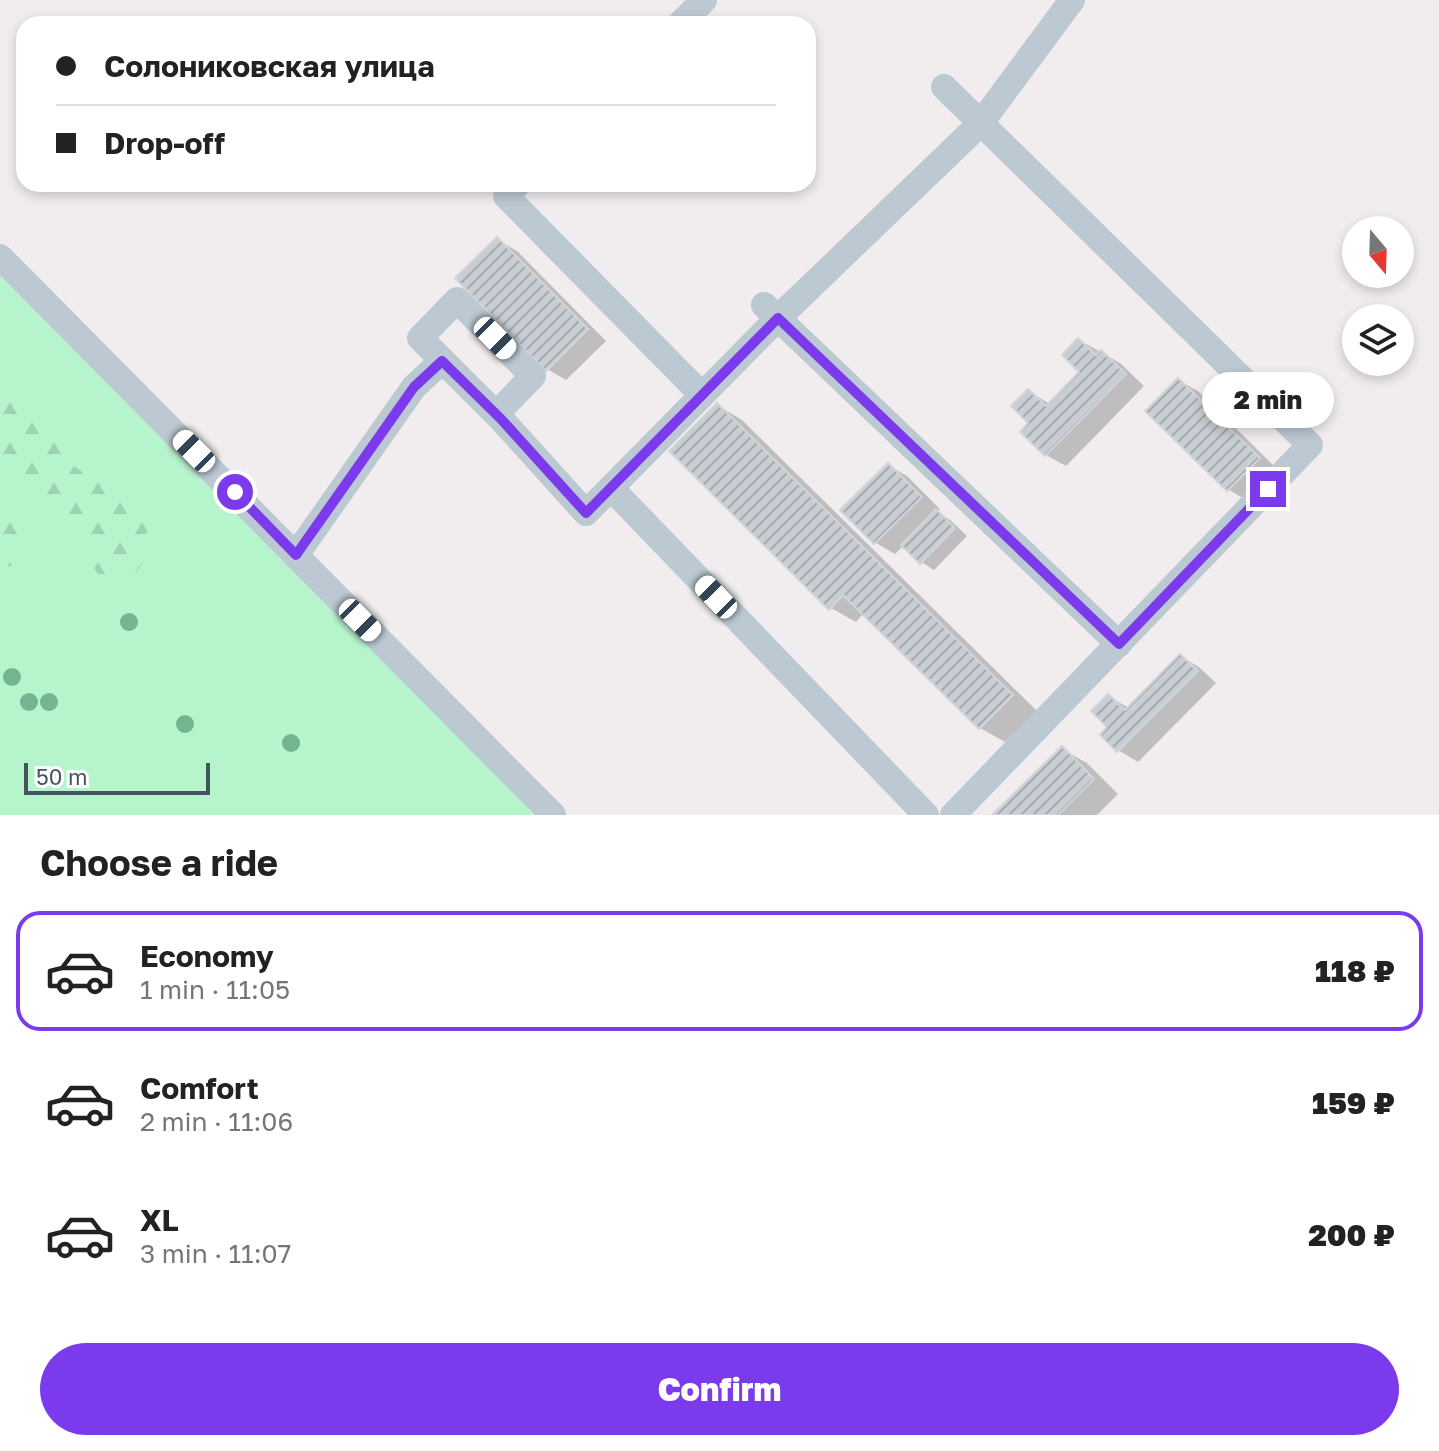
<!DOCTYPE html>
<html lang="en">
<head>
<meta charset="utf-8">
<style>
  :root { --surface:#fff; --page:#f2f2f2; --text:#222; --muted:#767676; --line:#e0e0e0; --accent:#7c3aed }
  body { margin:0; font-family:"Golos Text",sans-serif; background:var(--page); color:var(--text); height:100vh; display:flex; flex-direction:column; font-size:30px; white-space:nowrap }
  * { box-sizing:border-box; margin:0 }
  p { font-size:26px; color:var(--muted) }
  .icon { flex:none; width:44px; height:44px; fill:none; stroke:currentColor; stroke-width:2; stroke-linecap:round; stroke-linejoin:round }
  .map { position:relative; height:815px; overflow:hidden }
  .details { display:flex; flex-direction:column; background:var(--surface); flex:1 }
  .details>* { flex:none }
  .top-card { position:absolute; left:16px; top:16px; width:800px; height:176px; border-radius:24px; box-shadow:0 4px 12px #0003; display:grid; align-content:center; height:176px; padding:0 40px; background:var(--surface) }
  .needle { width:52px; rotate:161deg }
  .tools { position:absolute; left:1342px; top:216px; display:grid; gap:16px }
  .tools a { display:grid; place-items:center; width:72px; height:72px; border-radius:50%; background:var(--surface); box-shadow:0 4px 12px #0003; font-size:40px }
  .scale { position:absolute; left:24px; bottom:20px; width:186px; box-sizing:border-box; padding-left:8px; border:4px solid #44535e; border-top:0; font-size:22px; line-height:28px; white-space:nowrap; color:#44535e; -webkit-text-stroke:6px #fff; paint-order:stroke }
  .end { position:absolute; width:36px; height:36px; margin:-18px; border:10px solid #7c3aed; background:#fff; box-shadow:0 0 0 4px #fff }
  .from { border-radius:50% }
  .bubble { position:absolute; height:56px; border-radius:28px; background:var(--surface); box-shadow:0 4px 12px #0003; font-size:26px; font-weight:800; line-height:56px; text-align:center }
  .car { position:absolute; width:24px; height:48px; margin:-24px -12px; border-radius:10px; box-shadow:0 0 6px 2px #0007; background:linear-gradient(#fff 24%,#345 0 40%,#fff 0 76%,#345 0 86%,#fff 0) }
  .top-card b { display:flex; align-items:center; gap:28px; height:76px; font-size:30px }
  .top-card b+b { border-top:2px solid var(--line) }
  .top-card i { width:20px; height:20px; background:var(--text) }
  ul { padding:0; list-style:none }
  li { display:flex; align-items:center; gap:24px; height:120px; margin:0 16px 12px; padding:0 24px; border:4px solid transparent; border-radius:24px }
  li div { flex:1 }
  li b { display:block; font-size:30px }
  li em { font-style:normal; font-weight:800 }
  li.selected { border-color:var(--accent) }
  li>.icon { width:72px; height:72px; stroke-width:1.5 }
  h2 { padding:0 40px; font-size:36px; line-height:96px }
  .action { display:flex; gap:16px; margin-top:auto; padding:16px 40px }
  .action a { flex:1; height:92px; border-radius:48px; background:var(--accent); color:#fff; font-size:32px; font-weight:800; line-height:92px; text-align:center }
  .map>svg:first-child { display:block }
  .green { fill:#b6f4cb }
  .forest { fill:url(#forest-firs) }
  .shadow { fill:#0003 }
  .building { fill:url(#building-hatch); stroke:#d1d4da; stroke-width:2 }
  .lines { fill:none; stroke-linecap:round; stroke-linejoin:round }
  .minor { stroke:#bcc9d2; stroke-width:26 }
  .tree { fill:#72b590 }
  .route { stroke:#7c3aed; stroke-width:10 }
</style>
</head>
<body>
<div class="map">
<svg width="1439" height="815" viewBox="0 0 1439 815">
  <defs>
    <pattern id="forest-firs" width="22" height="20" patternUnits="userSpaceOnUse" patternTransform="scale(2)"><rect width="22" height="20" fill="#b6f4cb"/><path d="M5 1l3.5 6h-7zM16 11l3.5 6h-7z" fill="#9ed3b1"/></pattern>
    <pattern id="building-hatch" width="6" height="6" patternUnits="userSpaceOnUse" patternTransform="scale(2)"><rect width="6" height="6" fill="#c9ced4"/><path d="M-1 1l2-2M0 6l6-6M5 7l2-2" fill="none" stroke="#a5aaaf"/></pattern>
  </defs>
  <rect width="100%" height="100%" fill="#f1edee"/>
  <polygon class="green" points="0,276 513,791 533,815 0,815"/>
  <g class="forest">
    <polygon points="0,379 26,400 74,466 105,487 145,520 149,552 132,580 101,579 63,518 23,487 0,460"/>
    <polygon points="0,509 9,517 24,546 11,566 0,567"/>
  </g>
  <g class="shadow">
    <polygon points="498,240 517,251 606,341 566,380 547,369"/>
    <polygon points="1079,340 1120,363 1144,386 1066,466 1046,455 1031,423 1028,391 1050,404 1082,372"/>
    <polygon points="1178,380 1198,391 1278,470 1248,501 1229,490 1148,411"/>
    <polygon points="717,405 742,420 1037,711 1005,742 980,728 864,613 856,622 831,608"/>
    <polygon points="888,465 907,476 940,509 936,512 949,519 967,536 934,570 921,562 904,545 895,554 876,543 843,510"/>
    <polygon points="1181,656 1200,668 1216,683 1138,762 1118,750 1110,727 1108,696 1129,708"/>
    <polygon points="1062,749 1087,763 1118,794 1097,815 995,815"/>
  </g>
  <g class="building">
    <polygon points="497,237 588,329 546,371 455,278"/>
    <polygon points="1078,338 1096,355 1101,350 1126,374 1045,456 1020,432 1028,423 1011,406 1028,389 1046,406 1079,372 1062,355"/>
    <polygon points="1178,378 1260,458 1227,491 1145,411"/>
    <polygon points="717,403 1013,695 979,729 843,595 829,610 669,451"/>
    <polygon points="888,463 922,497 874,544 840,510"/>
    <polygon points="936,509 955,528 920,564 901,545"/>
    <polygon points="1180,654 1198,671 1117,752 1100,735 1107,727 1091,711 1108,694 1125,710"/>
    <polygon points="1062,746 1094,779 1058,815 992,815"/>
  </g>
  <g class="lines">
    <g class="minor">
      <polyline points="680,24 704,0"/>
      <polyline points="944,87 1310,445 953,815"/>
      <polyline points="518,184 506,196 702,395"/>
      <polyline points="0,257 553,815"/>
      <polyline points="764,305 1119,644"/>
      <polyline points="496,414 533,376 457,300 420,338 501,419 586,513 778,318 981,123 1072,0"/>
      <polyline points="611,488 926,815"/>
      <polyline points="296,555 414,387 442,361"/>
    </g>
  </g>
  <g class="tree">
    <circle cx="129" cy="622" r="9"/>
    <circle cx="12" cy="677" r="9"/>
    <circle cx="29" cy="702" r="9"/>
    <circle cx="49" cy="702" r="9"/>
    <circle cx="185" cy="724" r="9"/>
    <circle cx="291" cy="743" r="9"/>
  </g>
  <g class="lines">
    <polyline class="route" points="235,492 296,555 414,387 442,361 501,419 586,513 778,318 1119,644 1268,489"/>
  </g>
</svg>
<div class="tools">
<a><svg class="needle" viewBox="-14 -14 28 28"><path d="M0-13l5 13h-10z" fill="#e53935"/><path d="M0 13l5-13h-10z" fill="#767676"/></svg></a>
<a><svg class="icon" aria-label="layers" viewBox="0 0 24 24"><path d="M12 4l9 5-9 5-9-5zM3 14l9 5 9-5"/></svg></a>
</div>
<div class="scale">50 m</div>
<i class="end from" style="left:235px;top:492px"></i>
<i class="end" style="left:1268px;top:489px"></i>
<div class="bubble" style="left:1202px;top:372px;width:132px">2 min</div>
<i class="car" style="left:495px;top:338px;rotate:135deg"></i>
<i class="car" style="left:194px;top:451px;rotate:315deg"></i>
<i class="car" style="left:716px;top:597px;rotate:316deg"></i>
<i class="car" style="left:360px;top:620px;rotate:135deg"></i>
<div class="top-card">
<b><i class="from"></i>Солониковская улица</b>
<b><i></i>Drop-off</b>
</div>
</div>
<section class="details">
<h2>Choose a ride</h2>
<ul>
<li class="selected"><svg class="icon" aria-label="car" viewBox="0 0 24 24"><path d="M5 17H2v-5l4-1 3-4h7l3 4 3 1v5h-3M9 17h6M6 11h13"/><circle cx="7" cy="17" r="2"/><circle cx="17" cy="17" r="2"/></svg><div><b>Economy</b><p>1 min · 11:05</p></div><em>118 ₽</em></li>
<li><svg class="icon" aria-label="car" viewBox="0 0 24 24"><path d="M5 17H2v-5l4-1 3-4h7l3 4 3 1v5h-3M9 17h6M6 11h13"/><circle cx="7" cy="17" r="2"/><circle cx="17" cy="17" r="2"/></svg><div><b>Comfort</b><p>2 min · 11:06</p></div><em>159 ₽</em></li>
<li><svg class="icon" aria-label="car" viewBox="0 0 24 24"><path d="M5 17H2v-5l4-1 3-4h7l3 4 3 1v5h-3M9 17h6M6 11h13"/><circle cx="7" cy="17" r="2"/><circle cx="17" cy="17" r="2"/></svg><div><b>XL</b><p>3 min · 11:07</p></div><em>200 ₽</em></li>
</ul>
<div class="action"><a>Confirm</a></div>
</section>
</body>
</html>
